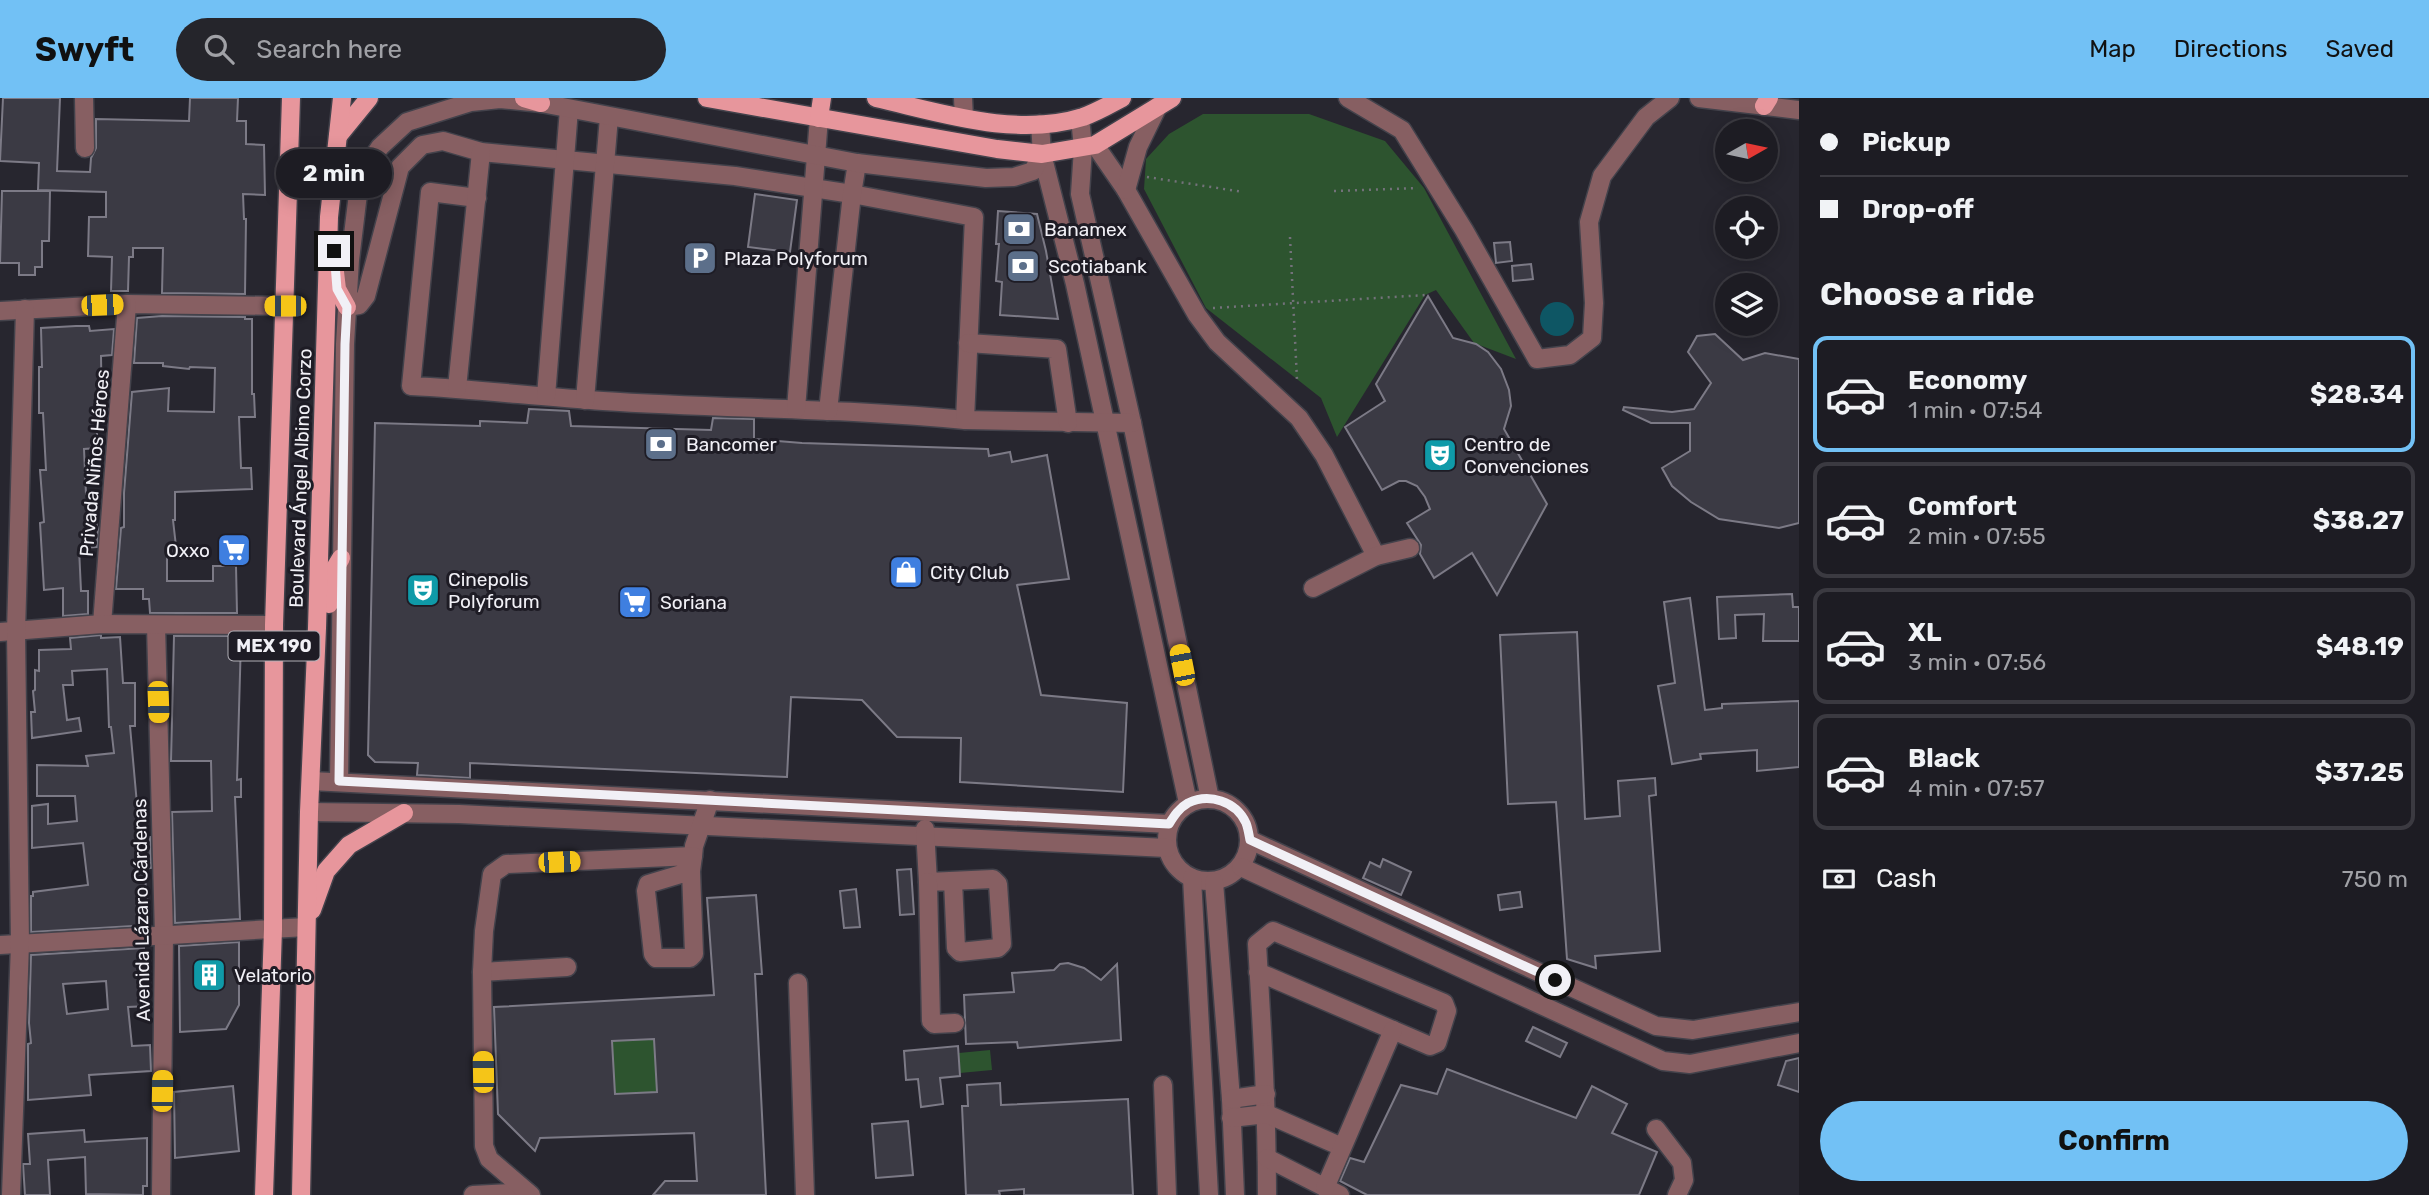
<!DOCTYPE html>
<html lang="en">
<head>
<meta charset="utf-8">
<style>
  :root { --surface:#1d1c23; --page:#25252b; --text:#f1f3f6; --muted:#a0a1a6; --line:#3b3a41; --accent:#72c1f5 }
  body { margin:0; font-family:Rubik,sans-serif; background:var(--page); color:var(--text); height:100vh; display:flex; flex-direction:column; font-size:26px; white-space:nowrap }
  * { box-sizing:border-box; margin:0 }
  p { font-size:23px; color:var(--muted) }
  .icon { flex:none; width:38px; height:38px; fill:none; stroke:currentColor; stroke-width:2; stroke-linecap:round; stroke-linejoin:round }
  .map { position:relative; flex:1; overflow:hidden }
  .panel { display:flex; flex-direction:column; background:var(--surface); width:630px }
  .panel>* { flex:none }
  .banner { display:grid; align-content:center; height:154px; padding:0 21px; background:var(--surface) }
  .needle { width:46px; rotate:81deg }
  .fabs { position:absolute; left:1715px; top:21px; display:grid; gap:14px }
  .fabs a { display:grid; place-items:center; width:63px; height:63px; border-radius:50%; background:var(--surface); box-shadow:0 4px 18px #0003,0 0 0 2px var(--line); font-size:35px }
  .end { position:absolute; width:32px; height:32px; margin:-16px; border:9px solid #f1f0f6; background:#111; box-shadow:0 0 0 4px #111 }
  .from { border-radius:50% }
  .bubble { position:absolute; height:49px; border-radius:24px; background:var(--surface); box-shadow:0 4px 18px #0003,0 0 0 2px var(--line); font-size:23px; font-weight:700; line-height:49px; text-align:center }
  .car { position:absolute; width:21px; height:42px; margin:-21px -10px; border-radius:9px; box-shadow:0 0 5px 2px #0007; background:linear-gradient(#f5c518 24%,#345 0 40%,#f5c518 0 76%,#345 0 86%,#f5c518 0) }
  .banner b { display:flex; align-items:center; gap:24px; height:66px; font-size:26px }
  .banner b+b { border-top:2px solid var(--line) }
  .banner i { width:18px; height:18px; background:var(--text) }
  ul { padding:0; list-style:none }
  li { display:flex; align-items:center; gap:21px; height:116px; margin:0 14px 10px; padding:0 7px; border:4px solid var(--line); border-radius:14px }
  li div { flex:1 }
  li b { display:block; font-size:26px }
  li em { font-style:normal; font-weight:700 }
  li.current { border-color:var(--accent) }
  li>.icon { width:63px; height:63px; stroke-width:1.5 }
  h2 { padding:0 21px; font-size:32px; line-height:84px }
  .pay { display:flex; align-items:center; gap:18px; height:77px; padding:0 21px; font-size:26px }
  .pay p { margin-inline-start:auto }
  .action { display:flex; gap:14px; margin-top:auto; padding:14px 21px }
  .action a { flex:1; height:80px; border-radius:42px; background:var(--accent); color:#111; font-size:28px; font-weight:700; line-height:80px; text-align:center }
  header { display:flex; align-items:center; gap:42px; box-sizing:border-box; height:98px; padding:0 35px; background:var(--accent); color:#111 }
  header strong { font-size:33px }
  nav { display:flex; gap:38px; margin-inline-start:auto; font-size:24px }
  .search { width:490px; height:63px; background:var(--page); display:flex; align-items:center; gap:18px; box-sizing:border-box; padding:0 24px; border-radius:38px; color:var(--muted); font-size:26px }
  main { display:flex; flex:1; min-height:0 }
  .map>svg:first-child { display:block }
  .green { fill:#2d542f }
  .water { fill:#0e5664 }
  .building { fill:#3b3a44; stroke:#7c7a86; stroke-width:2; fill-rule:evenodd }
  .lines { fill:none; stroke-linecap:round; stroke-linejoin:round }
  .minor-casing { stroke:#43424b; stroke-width:21 }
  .major-casing { stroke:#43424b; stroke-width:21 }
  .path { stroke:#73727a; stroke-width:2.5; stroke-dasharray:2 5; stroke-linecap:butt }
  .minor { stroke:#875f62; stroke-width:18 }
  .major { stroke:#e7969c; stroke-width:18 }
  .route { stroke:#f1f0f6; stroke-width:9 }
  .labels { text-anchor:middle; stroke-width:6; stroke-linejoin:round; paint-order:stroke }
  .shield { fill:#1e1c25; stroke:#b2b0b7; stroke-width:2 }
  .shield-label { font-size:18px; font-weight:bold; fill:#f1f0f6 }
  .poi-label { font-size:19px; fill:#f1f0f6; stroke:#1e1c25; text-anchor:start }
  .street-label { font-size:19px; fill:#f1f0f6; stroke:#1e1c25 }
</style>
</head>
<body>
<header>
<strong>Swyft</strong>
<div class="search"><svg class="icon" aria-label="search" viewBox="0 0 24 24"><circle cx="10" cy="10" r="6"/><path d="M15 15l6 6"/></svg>Search here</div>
<nav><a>Map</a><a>Directions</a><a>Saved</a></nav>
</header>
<main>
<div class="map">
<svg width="1799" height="1097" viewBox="0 0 1799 1097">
  <rect width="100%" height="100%" fill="#27262f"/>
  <g class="green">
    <polygon points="1203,16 1309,16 1385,43 1424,90 1516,261 1474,245 1436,192 1425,197 1337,339 1321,300 1206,210 1144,91 1146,61 1169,36"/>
    <polygon points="654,941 657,994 615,996 612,943"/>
    <polygon points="990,952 992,972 960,975 959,955"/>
  </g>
  <circle class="water" cx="1557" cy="221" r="17"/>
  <g class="building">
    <polygon points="3,0 60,0 57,73 90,74 91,60 96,50 96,21 189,23 190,0 238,0 237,23 246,23 246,46 264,47 265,97 243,96 244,121 246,121 245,196 162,195 163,150 133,150 133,159 129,159 128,193 111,193 112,159 88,158 89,119 106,119 106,94 38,92 39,65 0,63"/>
    <polygon points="2,93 50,93 49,143 42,143 42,169 35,169 35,177 19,177 19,165 0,165"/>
    <polygon points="755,96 797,102 790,154 748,149"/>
    <polygon points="998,113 1037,116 1046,153 1058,221 1000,217 1002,184 996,183 999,146 996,146"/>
    <polygon points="1510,144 1512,163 1496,165 1494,145"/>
    <polygon points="1531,166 1533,181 1513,183 1512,168"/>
    <polygon points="1428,198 1453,240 1476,246 1488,254 1501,271 1509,292 1511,308 1504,331 1547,406 1497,497 1472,455 1434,480 1420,456 1421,447 1407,425 1430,411 1425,399 1417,388 1406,383 1399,383 1382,392 1345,329 1385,303 1376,286"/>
    <polygon points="162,218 245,219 245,221 252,221 252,296 254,296 255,319 239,319 241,370 251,370 252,391 175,394 175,422 173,422 177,457 167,458 167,483 213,483 213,468 236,468 237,515 150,515 149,501 143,501 143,491 116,491 121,430 124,429 124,395 132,294 169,290 168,313 214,314 215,270 190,269 189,271 163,268 163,265 134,265 137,220"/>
    <polygon points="76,228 89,228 90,233 114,231 112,257 101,258 102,321 96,322 98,350 84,351 86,396 87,396 90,422 95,421 98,431 97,449 79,450 81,493 88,493 88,516 63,518 63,490 44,492 40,425 44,424 40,372 46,372 43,315 39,315 39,269 42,269 41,230"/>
    <polygon points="1715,236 1743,262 1765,255 1799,261 1799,425 1779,430 1719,421 1691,404 1672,388 1662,370 1690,353 1690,325 1651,325 1623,312 1624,309 1672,314 1694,311 1711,285 1688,254 1697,238"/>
    <polygon points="529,311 569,313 571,328 711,332 713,320 754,321 754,341 802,345 988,351 989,358 1010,354 1012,364 1047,357 1069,481 1017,487 1041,597 1127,605 1123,694 960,684 961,640 897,639 862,602 791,599 787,679 470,665 470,680 417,677 418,665 375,664 368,657 375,325 480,328 480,323 527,325"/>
    <polygon points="1792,496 1793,509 1799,509 1799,543 1763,543 1764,516 1735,517 1736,540 1719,541 1717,499"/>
    <polygon points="1690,500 1705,612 1722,610 1722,606 1799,603 1799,669 1757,673 1757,652 1700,656 1701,661 1672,666 1658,588 1675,585 1664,504"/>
    <polygon points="1577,534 1585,721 1620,718 1618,683 1655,680 1656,697 1649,698 1660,853 1595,858 1596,870 1567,861 1556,704 1508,706 1500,537"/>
    <polygon points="101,537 101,540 120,539 123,585 135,585 135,628 130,628 140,740 150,739 151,770 144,771 150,827 31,834 31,798 33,798 33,794 88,787 83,745 32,750 32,708 48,706 48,726 77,723 75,698 37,698 37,667 88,668 86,658 114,655 111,629 109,629 107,571 72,573 73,587 63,587 67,622 79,620 81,633 32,640 31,614 35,614 33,593 35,592 35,572 39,573 39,552 71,551 70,540"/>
    <polygon points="174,538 238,538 238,541 241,541 237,682 241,681 241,699 235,699 240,821 175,825 172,714 212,713 211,663 171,663"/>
    <polygon points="1383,761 1411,774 1401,797 1363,780 1370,764 1380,769"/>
    <polygon points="911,771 914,816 900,817 897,772"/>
    <polygon points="856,791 860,829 844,830 840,793"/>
    <polygon points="1520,794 1522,809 1500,812 1498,797"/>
    <path d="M756 797 762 876H755L766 1097H653L665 1083H697L694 1035 540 1040 535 1053 498 1016 494 909 714 897 707 800ZM654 941 657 994 615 996 612 943Z"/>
    <polygon points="239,844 239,907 226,931 180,934 179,848"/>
    <path d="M144 850 149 908 128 909 132 948 150 947 151 973 89 977 91 997 28 1002V946L31 945 29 925 31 857ZM106 883 108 911 67 916 63 886Z"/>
    <polygon points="1068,865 1084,870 1101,882 1117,866 1121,942 1018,950 1017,944 966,946 964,897 1014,894 1012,875 1054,872 1060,866"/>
    <polygon points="1533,929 1567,945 1560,959 1526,943"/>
    <polygon points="958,948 960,978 940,980 943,1006 921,1009 918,981 906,982 904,953"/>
    <polygon points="1799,960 1799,994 1778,987 1786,963"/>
    <polygon points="1447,971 1576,1020 1592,988 1627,1006 1612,1035 1657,1054 1639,1097 1367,1097 1340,1083 1350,1060 1364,1064 1401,987 1437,996"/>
    <polygon points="1000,985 1001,1007 1128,1001 1133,1097 1024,1097 1024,1091 999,1093 1000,1097 966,1097 962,1008 968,1008 967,987"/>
    <polygon points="233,988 239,1053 175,1060 174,994"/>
    <polygon points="908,1023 913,1077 876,1080 872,1026"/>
    <polygon points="84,1032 85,1044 147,1040 147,1088 143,1088 143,1097 86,1096 85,1059 48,1062 50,1097 25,1097 23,1066 30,1066 28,1036"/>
  </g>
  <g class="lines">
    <g class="minor-casing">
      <g id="minor">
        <polyline points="84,0 85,50"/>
        <polyline points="963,0 964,20"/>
        <polyline points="1348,0 1402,32 1464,132 1537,261 1570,257 1592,240 1594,205 1589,124 1602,78 1646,19 1670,0"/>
        <polyline points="1699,0 1799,12"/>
        <polyline points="1080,20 1083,50 1080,96 1132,325 1210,701"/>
        <polyline points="1040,26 1042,56 1075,186 1188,705"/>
        <polyline points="1095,47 1126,92 1197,217 1217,244 1299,320 1324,357 1376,458"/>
        <polyline points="1126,92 1138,49 1158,8"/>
        <path d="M477 100 430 94 411 288C476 291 539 299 603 303 724 311 845 310 965 322"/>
        <polyline points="347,209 359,207 366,198 400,69 422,47 443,43 481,54 735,78 852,96 974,119 965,322 1132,325"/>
        <polyline points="0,213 127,206 285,208"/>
        <polyline points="968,245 1057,251 1068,325"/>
        <polyline points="457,290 481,54"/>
        <polyline points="546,298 569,11"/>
        <polyline points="585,302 609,19"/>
        <polyline points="796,311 819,20"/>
        <polyline points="828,313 852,96 857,65"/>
        <polyline points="1313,490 1376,458 1410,450"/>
        <polyline points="102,526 127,206"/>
        <polyline points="156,527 164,838 161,1097"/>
        <polyline points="0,534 102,526 274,527"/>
        <polyline points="311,683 1169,726"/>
        <polyline points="339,683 345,246 350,162 360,79 380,49 407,24 471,4 500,1 541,5 857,65 986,80 1014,79 1033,73 1042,56"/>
        <circle cx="1208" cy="742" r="41"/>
        <polyline points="309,714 459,716 1167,750"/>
        <polyline points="925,731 928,784 993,781 998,786 1002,846 998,850 960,854 956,850 953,783"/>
        <polyline points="1250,742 1656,928 1693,932 1799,914"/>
        <polyline points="693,758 694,748 710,702"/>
        <polyline points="1241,769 1663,963 1690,966 1799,945"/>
        <polyline points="1192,780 1209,1097"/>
        <polyline points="928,784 931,923 934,926 955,925"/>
        <polyline points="1214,784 1231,1001 1235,1097"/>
        <polyline points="0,847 306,829"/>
        <polyline points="482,874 567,869"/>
        <path d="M1258 874 1430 948 1437 945 1447 913 1444 905 1273 833 1257 846C1262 930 1267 1013 1267 1097"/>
        <polyline points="798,885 805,1097"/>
        <polyline points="1163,987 1167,1097"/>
        <polyline points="1231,1001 1266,996"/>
        <polyline points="1231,1020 1267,1016 1342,1049"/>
        <polyline points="1656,1031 1682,1065 1684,1082 1677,1097"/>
        <polyline points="1267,1060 1340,1097"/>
        <polyline points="1325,1090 1393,932"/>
        <polyline points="11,1097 20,846 16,534 25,211"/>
        <polyline points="473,1097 527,1094"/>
        <polyline points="531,1097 489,1061 484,1048 482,874 484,833 492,776 506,766 693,758 691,773 694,856 690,860 656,860 653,856 646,793 648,786 691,773"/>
      </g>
    </g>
    <g class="major-casing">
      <g id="major">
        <polyline points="524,0 541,5"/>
        <polyline points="707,0 997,51 1042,56 1095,47 1172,0"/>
        <path d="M876 0C942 15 1016 40 1083 19 1097 14 1109 7 1122 0"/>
        <polyline points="1764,8 1769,0"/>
        <polyline points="819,20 822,0"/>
        <polyline points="338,38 369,0"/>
        <polyline points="335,174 337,191 347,209"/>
        <polyline points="329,506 332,475 341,460"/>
        <polyline points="312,812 326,773 349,747 404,715"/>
        <polyline points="264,1097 273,831 274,527 291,0"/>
        <polyline points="301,1097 309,714 317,530 329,119 342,0"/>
      </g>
    </g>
    <g class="path">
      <polyline points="1147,79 1243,94"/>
      <polyline points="1334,93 1418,90"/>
      <polyline points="1290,139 1297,282"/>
      <polyline points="1213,210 1426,197"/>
    </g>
    <use href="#minor" class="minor"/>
    <use href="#major" class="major"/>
  </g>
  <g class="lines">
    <path class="route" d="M334 153 337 191 347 209 345 246 339 683 1169 726C1174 718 1179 710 1188 705 1209 695 1236 703 1246 725 1248 730 1249 737 1250 742L1555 882"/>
  </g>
  <defs>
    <g id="bank-square" transform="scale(1.75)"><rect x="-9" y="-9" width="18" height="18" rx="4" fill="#5c6f8a" stroke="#1e1c25"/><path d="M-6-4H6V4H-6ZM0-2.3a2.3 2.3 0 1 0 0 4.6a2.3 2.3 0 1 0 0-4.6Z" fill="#fff"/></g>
    <g id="parking-square" transform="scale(1.75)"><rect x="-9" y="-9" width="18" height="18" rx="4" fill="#5c6f8a" stroke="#1e1c25"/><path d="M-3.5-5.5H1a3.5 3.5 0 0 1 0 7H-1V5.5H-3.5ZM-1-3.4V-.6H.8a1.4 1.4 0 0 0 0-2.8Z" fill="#fff"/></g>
    <g id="theatre-square" transform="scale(1.75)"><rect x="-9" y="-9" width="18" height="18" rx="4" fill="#0f9aa8" stroke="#1e1c25"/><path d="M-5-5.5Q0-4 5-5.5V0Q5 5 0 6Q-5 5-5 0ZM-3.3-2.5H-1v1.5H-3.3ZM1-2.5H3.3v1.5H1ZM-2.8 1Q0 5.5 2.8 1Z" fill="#fff"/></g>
    <g id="supermarket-square" transform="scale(1.75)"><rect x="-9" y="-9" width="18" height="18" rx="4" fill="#3f7fe0" stroke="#1e1c25"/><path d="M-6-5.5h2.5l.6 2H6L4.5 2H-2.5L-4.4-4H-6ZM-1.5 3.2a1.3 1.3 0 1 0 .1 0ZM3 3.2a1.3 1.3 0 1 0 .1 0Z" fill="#fff"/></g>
    <g id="shop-square" transform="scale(1.75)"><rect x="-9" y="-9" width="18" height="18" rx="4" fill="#3f7fe0" stroke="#1e1c25"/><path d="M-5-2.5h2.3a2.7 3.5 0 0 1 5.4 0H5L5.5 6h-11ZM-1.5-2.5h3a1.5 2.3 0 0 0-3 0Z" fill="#fff"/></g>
    <g id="building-square" transform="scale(1.75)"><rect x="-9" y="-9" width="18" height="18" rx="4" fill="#0f9aa8" stroke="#1e1c25"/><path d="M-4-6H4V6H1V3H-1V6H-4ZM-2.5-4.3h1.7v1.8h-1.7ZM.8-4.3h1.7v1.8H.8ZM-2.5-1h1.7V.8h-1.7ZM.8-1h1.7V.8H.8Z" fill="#fff"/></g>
  </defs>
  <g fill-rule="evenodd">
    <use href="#bank-square" x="1019" y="131"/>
    <use href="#parking-square" x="700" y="160"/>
    <use href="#bank-square" x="1023" y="168"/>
    <use href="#bank-square" x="661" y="346"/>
    <use href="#theatre-square" x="1440" y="357"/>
    <use href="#supermarket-square" x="234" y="452"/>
    <use href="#shop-square" x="906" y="474"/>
    <use href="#theatre-square" x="423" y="492"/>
    <use href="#supermarket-square" x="635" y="504"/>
    <use href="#building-square" x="209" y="877"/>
  </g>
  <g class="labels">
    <rect class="shield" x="228.5" y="533.5" width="91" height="29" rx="5"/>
    <g class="shield-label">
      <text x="274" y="554">MEX 190</text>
    </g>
    <g class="poi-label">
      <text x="1044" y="138">Banamex</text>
      <text x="724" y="167">Plaza Polyforum</text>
      <text x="1048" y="175">Scotiabank</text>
      <text x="686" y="353">Bancomer</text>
      <text x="1464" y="353">Centro de<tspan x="1464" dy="22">Convenciones</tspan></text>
      <text x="210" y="459" text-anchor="end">Oxxo</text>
      <text x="930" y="481">City Club</text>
      <text x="448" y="488">Cinepolis<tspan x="448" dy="22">Polyforum</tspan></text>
      <text x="660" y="511">Soriana</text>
      <text x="234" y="884">Velatorio</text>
    </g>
    <g class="street-label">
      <text transform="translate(94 365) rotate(-85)" y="7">Privada Niños Héroes</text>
      <text transform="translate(300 380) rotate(-88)" y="7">Boulevard Ángel Albino Corzo</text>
      <text transform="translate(141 812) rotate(-91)" y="7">Avenida Lázaro Cárdenas</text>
    </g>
  </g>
</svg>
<div class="fabs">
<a><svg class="needle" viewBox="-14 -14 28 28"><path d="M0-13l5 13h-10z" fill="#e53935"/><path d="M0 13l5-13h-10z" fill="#a0a1a6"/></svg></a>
<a><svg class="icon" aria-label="locate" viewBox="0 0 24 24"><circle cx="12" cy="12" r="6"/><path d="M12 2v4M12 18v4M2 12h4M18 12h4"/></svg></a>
<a><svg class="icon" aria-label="layers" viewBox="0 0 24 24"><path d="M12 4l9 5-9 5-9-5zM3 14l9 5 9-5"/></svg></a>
</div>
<i class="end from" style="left:1555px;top:882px"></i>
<i class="end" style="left:334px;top:153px"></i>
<div class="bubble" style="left:276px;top:51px;width:116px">2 min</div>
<i class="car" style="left:102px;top:207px;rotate:88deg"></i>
<i class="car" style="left:285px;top:208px;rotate:270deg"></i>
<i class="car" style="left:1182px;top:567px;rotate:349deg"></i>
<i class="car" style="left:158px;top:604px;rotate:178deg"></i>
<i class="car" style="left:559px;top:764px;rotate:88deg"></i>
<i class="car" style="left:483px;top:974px;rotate:359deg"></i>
<i class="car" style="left:162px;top:993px;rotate:1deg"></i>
</div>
<section class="panel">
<div class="banner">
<b><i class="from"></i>Pickup</b>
<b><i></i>Drop-off</b>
</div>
<h2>Choose a ride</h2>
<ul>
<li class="current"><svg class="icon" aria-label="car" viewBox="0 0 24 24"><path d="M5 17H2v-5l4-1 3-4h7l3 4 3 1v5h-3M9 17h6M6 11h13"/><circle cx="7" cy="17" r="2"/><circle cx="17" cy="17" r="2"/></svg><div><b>Economy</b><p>1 min · 07:54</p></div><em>$28.34</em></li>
<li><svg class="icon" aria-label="car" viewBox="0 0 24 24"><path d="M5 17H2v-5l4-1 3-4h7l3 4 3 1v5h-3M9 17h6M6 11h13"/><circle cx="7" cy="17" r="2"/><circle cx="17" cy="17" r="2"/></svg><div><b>Comfort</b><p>2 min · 07:55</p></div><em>$38.27</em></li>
<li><svg class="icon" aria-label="car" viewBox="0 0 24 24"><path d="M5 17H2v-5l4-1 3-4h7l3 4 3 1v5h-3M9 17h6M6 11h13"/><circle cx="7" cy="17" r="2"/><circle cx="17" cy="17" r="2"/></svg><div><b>XL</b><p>3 min · 07:56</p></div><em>$48.19</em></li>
<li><svg class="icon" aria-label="car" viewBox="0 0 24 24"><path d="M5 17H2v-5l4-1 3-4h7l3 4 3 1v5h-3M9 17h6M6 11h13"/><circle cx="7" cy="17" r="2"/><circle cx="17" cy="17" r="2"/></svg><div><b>Black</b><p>4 min · 07:57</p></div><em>$37.25</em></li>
</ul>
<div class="pay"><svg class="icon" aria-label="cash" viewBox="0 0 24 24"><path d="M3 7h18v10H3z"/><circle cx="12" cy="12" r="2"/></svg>Cash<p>750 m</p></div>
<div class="action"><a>Confirm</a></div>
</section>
</main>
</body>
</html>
